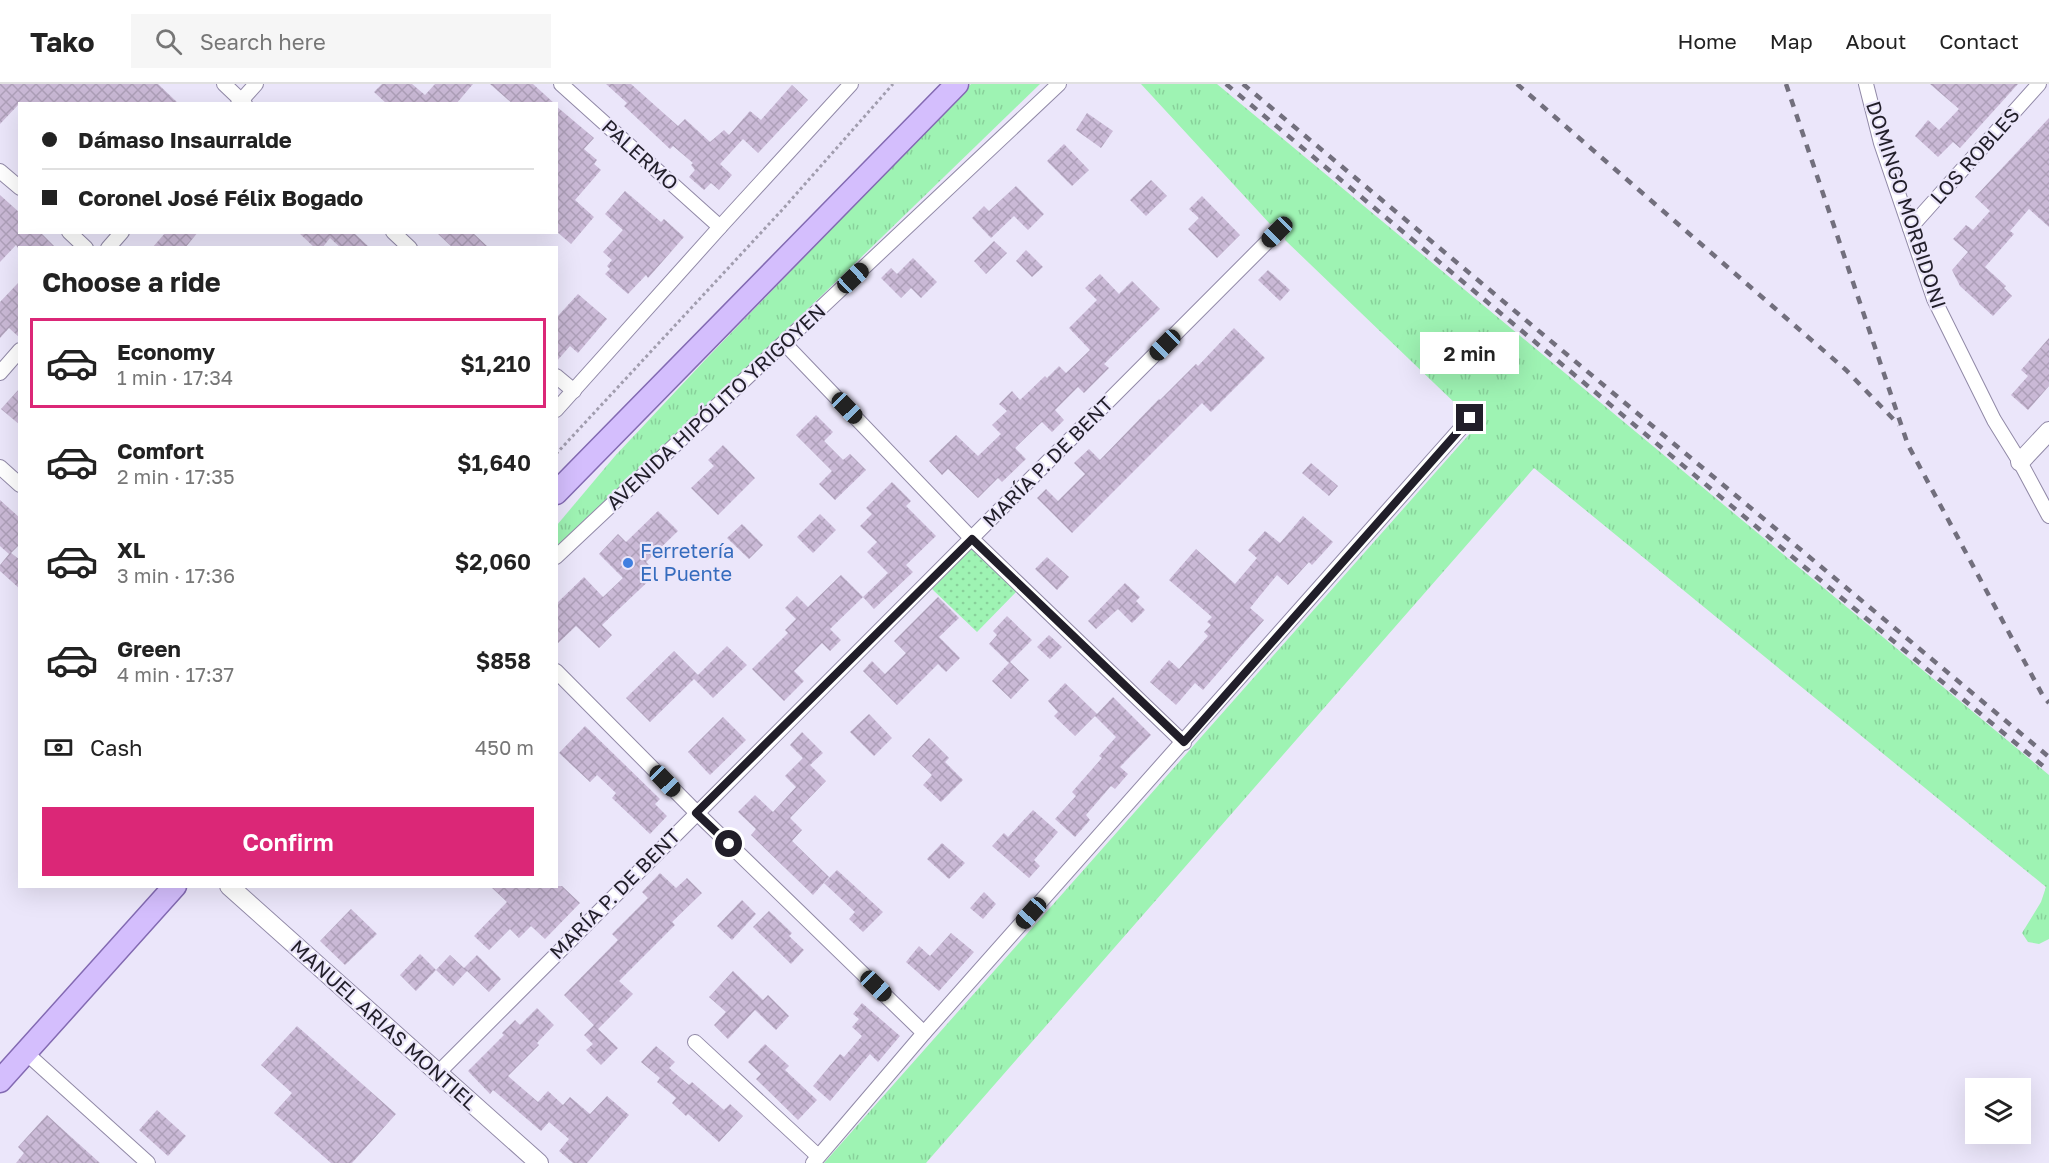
<!DOCTYPE html>
<html lang="en">
<head>
<meta charset="utf-8">
<style>
  :root { --surface:#fff; --page:#f6f6f6; --text:#222; --muted:#767676; --line:#e0e0e0; --accent:#db2777 }
  body { margin:0; font-family:"Golos Text",sans-serif; background:var(--page); color:var(--text); height:100vh; display:flex; flex-direction:column; font-size:22px; white-space:nowrap }
  * { box-sizing:border-box; margin:0 }
  p { font-size:20px; color:var(--muted) }
  .icon { flex:none; width:33px; height:33px; fill:none; stroke:currentColor; stroke-width:2; stroke-linecap:round; stroke-linejoin:round }
  .map { position:relative; flex:1; overflow:hidden }
  .panel { position:absolute; left:18px; top:162px; width:540px; height:642px; display:flex; flex-direction:column; background:var(--surface); border-radius:0px; box-shadow:0 6px 24px #0002 }
  .panel>* { flex:none }
  .top-card { position:absolute; left:18px; top:18px; width:540px; height:132px; border-radius:0px; box-shadow:0 6px 24px #0002; display:grid; align-content:center; height:132px; padding:0 24px; background:var(--surface) }
  .controls { position:absolute; left:1965px; top:994px; display:grid; gap:12px }
  .controls a { display:grid; place-items:center; width:66px; height:66px; border-radius:0px; background:var(--surface); box-shadow:0 6px 24px #0002; font-size:30px }
  .end { position:absolute; width:27px; height:27px; margin:-14px; border:8px solid #211e29; background:#fff; box-shadow:0 0 0 3px #fff }
  .from { border-radius:50% }
  .bubble { position:absolute; height:42px; border-radius:0px; background:var(--surface); box-shadow:0 6px 24px #0002; font-size:20px; font-weight:600; line-height:42px; text-align:center }
  .car { position:absolute; width:18px; height:36px; margin:-18px -9px; border-radius:8px; box-shadow:0 0 4px 2px #0007; background:linear-gradient(#222 24%,#8ab4d8 0 40%,#222 0 76%,#8ab4d8 0 86%,#222 0) }
  .top-card b { display:flex; align-items:center; gap:21px; height:57px; font-size:22px }
  .top-card b+b { border-top:2px solid var(--line) }
  .top-card i { width:15px; height:15px; background:var(--text) }
  ul { padding:0; list-style:none }
  li { display:flex; align-items:center; gap:18px; height:90px; margin:0 12px 9px; padding:0 12px; border:3px solid transparent; border-radius:0px }
  li div { flex:1 }
  li b { display:block; font-size:22px }
  li em { font-style:normal; font-weight:600 }
  li.selected { border-color:var(--accent) }
  li>.icon { width:54px; height:54px; stroke-width:1.5 }
  h2 { padding:0 24px; font-size:27px; line-height:72px }
  .pay { display:flex; align-items:center; gap:15px; height:66px; padding:0 24px; font-size:22px }
  .pay p { margin-inline-start:auto }
  .cta { display:flex; gap:12px; margin-top:auto; padding:12px 24px }
  .cta a { flex:1; height:69px; border-radius:0px; background:var(--accent); color:#fff; font-size:24px; font-weight:600; line-height:69px; text-align:center }
  header { display:flex; align-items:center; gap:36px; box-sizing:border-box; height:84px; padding:0 30px; background:var(--surface); border-bottom:2px solid var(--line) }
  header strong { font-size:28px }
  nav { display:flex; gap:33px; margin-inline-start:auto; font-size:21px }
  .search { width:420px; height:54px; background:var(--page); display:flex; align-items:center; gap:15px; box-sizing:border-box; padding:0 21px; border-radius:0px; color:var(--muted); font-size:22px }
  .map>svg:first-child { display:block }
  .grass { fill:url(#grass-tufts) }
  .park { fill:url(#park-dots) }
  .building { fill:url(#building-cross-hatch) }
  .lines { fill:none; stroke-linecap:round; stroke-linejoin:round }
  .minor-casing { stroke:#9189a7; stroke-width:16 }
  .tertiary-casing { stroke:#9189a7; stroke-width:20 }
  .primary-casing { stroke:#836ab2; stroke-width:25 }
  .path { stroke:#a19dae; stroke-width:3; stroke-dasharray:3 3; stroke-linecap:butt }
  .minor { stroke:#fff; stroke-width:14 }
  .tertiary { stroke:#fff; stroke-width:18 }
  .primary { stroke:#d4befd; stroke-width:22 }
  .rail { stroke:#726f7d; stroke-width:4.5; stroke-dasharray:8 8; stroke-linecap:butt }
  .route { stroke:#211e29; stroke-width:8 }
  .shop-dot { fill:#3f7fe0; stroke:#ebe6fa; stroke-width:2 }
  .labels { text-anchor:middle; stroke-width:4.5; stroke-linejoin:round; paint-order:stroke }
  .street-label { font-size:20px; fill:#211e29; stroke:#ebe6fa }
  .shop-label { font-size:20px; fill:#366cbe; stroke:#ebe6fa; text-anchor:start }
</style>
</head>
<body>
<header>
<strong>Tako</strong>
<div class="search"><svg class="icon" aria-label="search" viewBox="0 0 24 24"><circle cx="10" cy="10" r="6"/><path d="M15 15l6 6"/></svg>Search here</div>
<nav><a>Home</a><a>Map</a><a>About</a><a>Contact</a></nav>
</header>
<div class="map">
<svg width="2049" height="1079" viewBox="0 0 2049 1079">
  <defs>
    <pattern id="grass-tufts" width="24" height="20" patternUnits="userSpaceOnUse" patternTransform="scale(1.5)"><rect width="24" height="20" fill="#9ef3b3"/><path d="M3 7l-1-3M5 7V3M7 7l1-3M15 17l-1-3M17 17v-4M19 17l1-3" fill="none" stroke="#88d09a"/></pattern>
    <pattern id="park-dots" width="8" height="8" patternUnits="userSpaceOnUse" patternTransform="scale(1.5)"><rect width="8" height="8" fill="#9ef3b3"/><path d="M2 2h.1M6 6h.1" fill="none" stroke="#88d09a" stroke-width="1.8" stroke-linecap="round"/></pattern>
    <pattern id="building-cross-hatch" width="8" height="8" patternUnits="userSpaceOnUse" patternTransform="scale(1.5)"><rect width="8" height="8" fill="#cab9d6"/><path d="M0 0l8 8M0 8l8-8" fill="none" stroke="#ad9fb8"/></pattern>
  </defs>
  <rect width="100%" height="100%" fill="#ebe6fa"/>
  <g class="grass">
    <polygon points="971,0 1040,0 689,340 557,462 557,441 615,372 707,274"/>
    <polygon points="1141,0 1217,0 2049,691 2049,855 2039,860 2028,858 2022,849 2041,818 2046,803 1534,384 926,1079 824,1079 1481,337 1476,325 1459,323 1285,156 1287,146 1277,138 1270,140"/>
  </g>
  <polygon class="park" points="973,463 1018,506 977,548 932,505"/>
  <g class="building">
    <polygon points="0,0 158,0 179,20 19,20 0,40"/>
    <polygon points="382,0 412,0 425,11 435,0 473,0 456,20 387,20 374,8"/>
    <polygon points="490,0 533,0 555,20 513,20"/>
    <polygon points="606,0 631,0 678,42 685,35 710,58 724,46 729,51 750,27 761,36 792,1 808,16 758,69 743,55 720,80 732,91 719,106 711,99 704,106 689,93 695,86 691,81 693,79 673,62 670,65 624,22 627,19"/>
    <polygon points="1930,0 2018,0 1960,64 1953,58 1938,73 1915,52 1928,36 1939,46 1959,25"/>
    <polygon points="556,22 594,54 584,65 597,76 594,80 601,86 575,116 594,133 571,160 556,147"/>
    <polygon points="1087,29 1113,47 1101,64 1076,46"/>
    <polygon points="2049,34 2049,143 2029,125 2010,147 2014,150 1985,183 2006,202 2004,204 2012,212 1993,232 1960,202 1952,186 1968,168 1953,155 1966,141 1973,146 1990,127 1975,113"/>
    <polygon points="1064,60 1089,86 1072,102 1047,77"/>
    <polygon points="1151,96 1167,112 1146,132 1130,116"/>
    <polygon points="1016,102 1044,130 1028,146 1014,132 991,154 972,134 984,122 989,127"/>
    <polygon points="625,107 661,138 664,135 684,153 648,194 646,191 628,210 605,190 610,185 607,182 612,176 603,168 623,146 605,130"/>
    <polygon points="0,111 20,129 20,148 40,148 56,164 18,164 16,161 0,178"/>
    <polygon points="1202,112 1240,151 1217,174 1188,145 1199,134 1189,125"/>
    <polygon points="166,148 198,148 185,164 152,164"/>
    <polygon points="298,148 353,148 370,164 341,164 330,154 322,164 315,164"/>
    <polygon points="436,148 472,148 489,164 453,164"/>
    <polygon points="994,157 1007,169 986,190 974,177"/>
    <polygon points="1026,166 1043,183 1032,193 1016,177"/>
    <polygon points="913,174 937,198 921,214 911,204 901,214 881,194 891,184 897,190"/>
    <polygon points="1268,186 1290,206 1280,217 1258,196"/>
    <polygon points="1100,190 1119,210 1132,197 1160,225 1104,280 1109,284 1084,309 1078,303 1055,326 1064,336 1052,348 1042,338 1015,364 1026,375 1002,398 998,394 978,414 948,385 942,391 929,377 956,351 978,372 1001,350 992,341 1007,327 999,320 1012,307 1020,316 1045,292 1047,294 1059,282 1066,289 1090,266 1069,244 1097,216 1085,204"/>
    <polygon points="20,197 20,254 9,244 0,254 0,218"/>
    <polygon points="578,210 607,235 578,269 570,262 556,278 556,234"/>
    <polygon points="1234,244 1265,274 1211,328 1202,319 1072,449 1037,414 1046,405 1058,417 1085,390 1074,379 1089,365 1100,376 1159,315 1160,316 1196,280 1198,282"/>
    <polygon points="2049,254 2049,302 2028,326 2011,311 2028,292 2021,286"/>
    <polygon points="20,304 20,341 1,325"/>
    <polygon points="816,331 833,348 824,357 843,376 850,370 866,386 835,416 819,400 832,387 796,351"/>
    <polygon points="723,361 755,394 718,431 691,404 714,382 708,376"/>
    <polygon points="1311,379 1338,402 1329,412 1302,389"/>
    <polygon points="892,398 911,417 906,422 936,452 906,481 913,488 874,525 863,513 888,489 867,468 877,458 860,442 872,430 866,424"/>
    <polygon points="0,416 20,434 20,460 11,469 20,476 20,505 0,487 0,481 9,470 0,462"/>
    <polygon points="658,427 678,447 646,478 657,489 602,541 612,551 599,564 576,542 556,561 556,520 584,493 603,513 623,494 599,470 618,450 626,458"/>
    <polygon points="820,430 836,446 813,469 797,453"/>
    <polygon points="1303,432 1333,458 1312,481 1309,478 1288,501 1277,491 1250,524 1264,536 1203,606 1195,599 1176,621 1150,598 1169,576 1179,585 1208,552 1204,548 1211,541 1207,538 1212,533 1169,496 1196,465 1235,500 1257,474 1248,466 1265,447 1280,459"/>
    <polygon points="742,440 763,461 749,475 727,454"/>
    <polygon points="1047,473 1069,493 1057,506 1035,485"/>
    <polygon points="841,491 863,513 830,545 841,556 830,567 822,559 794,587 804,597 784,617 752,585 788,549 785,546 796,535 785,524 797,512 808,523"/>
    <polygon points="1125,499 1140,513 1136,517 1145,526 1132,539 1118,525 1096,545 1088,537"/>
    <polygon points="938,513 959,534 939,553 960,574 946,588 938,580 897,621 863,587 872,577 885,590 906,569 894,557"/>
    <polygon points="1007,532 1032,556 1010,578 1029,596 1011,615 992,597 1009,579 989,560 997,551 993,547"/>
    <polygon points="1049,551 1062,563 1050,575 1037,563"/>
    <polygon points="727,562 747,581 713,614 694,595 650,638 626,614 674,567 698,591"/>
    <polygon points="1065,599 1097,630 1113,613 1151,651 1120,683 1128,690 1115,705 1111,702 1086,731 1090,736 1075,753 1055,735 1076,712 1072,708 1102,674 1099,672 1116,653 1095,632 1075,652 1054,632 1058,628 1048,617"/>
    <polygon points="869,630 892,654 874,672 850,648"/>
    <polygon points="723,633 746,656 710,691 688,668"/>
    <polygon points="585,642 660,715 655,720 667,732 650,750 612,714 616,709 597,691 590,698 559,669"/>
    <polygon points="802,648 823,669 810,681 826,697 790,734 802,746 792,757 829,793 813,811 751,751 756,745 738,728 755,711 773,728 796,703 785,692 803,674 790,661"/>
    <polygon points="929,654 949,674 945,678 963,696 941,718 923,701 932,691 912,672"/>
    <polygon points="1033,726 1058,748 1034,776 1040,782 1029,794 992,762 1004,749 1008,753"/>
    <polygon points="942,759 965,779 949,795 927,775"/>
    <polygon points="837,786 883,828 863,848 849,835 855,828 824,799"/>
    <polygon points="660,789 676,804 687,794 702,809 672,838 675,841 619,897 633,910 598,945 618,964 601,981 586,966 593,960 584,951 594,941 564,911 618,856 612,850 648,814 642,808"/>
    <polygon points="490,802 562,802 580,819 545,855 531,842 519,854 510,845 489,866 474,852 507,818"/>
    <polygon points="984,808 996,820 983,835 970,824"/>
    <polygon points="742,816 756,830 732,856 717,842"/>
    <polygon points="351,825 377,850 345,881 320,857"/>
    <polygon points="769,827 792,849 789,852 804,866 791,880 753,843"/>
    <polygon points="951,849 974,868 939,907 906,878 919,862 930,872"/>
    <polygon points="420,870 436,886 416,907 400,891"/>
    <polygon points="450,871 464,884 477,871 501,895 489,908 467,887 453,902 436,886"/>
    <polygon points="733,887 763,916 768,911 789,932 776,946 755,926 728,955 714,941 726,928 709,913"/>
    <polygon points="862,919 900,952 878,978 870,970 830,1017 813,1002 840,970 844,973 862,952 852,943 859,935 853,930"/>
    <polygon points="537,924 554,941 537,959 539,961 508,992 538,1018 548,1007 563,1021 570,1013 590,1030 607,1012 629,1031 587,1079 573,1079 559,1067 569,1055 549,1038 541,1047 493,1006 490,1010 468,987 504,951 502,949 515,936 520,941"/>
    <polygon points="297,942 396,1030 352,1079 331,1079 274,1029 292,1009 261,981"/>
    <polygon points="765,960 789,982 785,986 817,1016 798,1036 756,995 761,990 748,978"/>
    <polygon points="656,962 675,978 669,984 689,1001 692,998 724,1026 730,1020 743,1032 719,1058 688,1030 686,1032 672,1019 676,1014 657,998 660,994 641,978"/>
    <polygon points="157,1026 186,1052 168,1072 139,1046"/>
    <polygon points="47,1031 60,1043 100,1079 16,1079 24,1069 18,1063"/>
  </g>
  <g class="lines">
    <g class="minor-casing">
      <g id="minor">
        <polyline points="224,0 245,20"/>
        <polyline points="561,0 720,143"/>
        <polyline points="1866,0 1881,59 1934,215 1994,336 2020,378 2049,432"/>
        <polyline points="238,20 256,0"/>
        <polyline points="0,87 20,104"/>
        <polyline points="1910,144 2039,0"/>
        <polyline points="69,148 86,164"/>
        <polyline points="393,148 410,164"/>
        <polyline points="108,164 122,148"/>
        <polyline points="784,259 972,455 1184,659"/>
        <polyline points="0,289 20,266"/>
        <polyline points="556,292 574,307"/>
        <polyline points="556,326 720,143 851,0"/>
        <polyline points="0,383 20,401"/>
        <polyline points="556,473 1059,0"/>
        <polyline points="556,587 696,728 924,949"/>
        <polyline points="695,958 818,1072"/>
        <polyline points="25,968 148,1079"/>
        <polyline points="437,990 1277,148"/>
        <polyline points="813,1079 924,949 1470,334"/>
      </g>
    </g>
    <g class="tertiary-casing">
      <g id="tertiary">
        <polyline points="2020,378 2049,347"/>
        <polyline points="229,802 539,1079"/>
      </g>
    </g>
    <g class="primary-casing">
      <g id="primary">
        <polyline points="556,409 957,0"/>
        <polyline points="0,997 175,802"/>
      </g>
    </g>
    <polyline class="path" points="556,370 782,126 893,0"/>
    <use href="#minor" class="minor"/>
    <use href="#tertiary" class="tertiary"/>
    <use href="#primary" class="primary"/>
    <g class="rail">
      <polyline points="1226,0 2049,687"/>
      <polyline points="1243,0 2049,673"/>
      <polyline points="1517,0 1846,286 1899,341"/>
      <polyline points="1786,0 1908,361 2043,612 2049,619"/>
    </g>
  </g>
  <g class="lines">
    <polyline class="route" points="729,760 696,729 972,455 1184,658 1470,334"/>
  </g>
  <circle class="shop-dot" cx="628" cy="479" r="6"/>
  <g class="labels">
    <g class="street-label">
      <text transform="translate(640 71) rotate(42)" y="7">PALERMO</text>
      <text transform="translate(1975 72) rotate(-48)" y="7">LOS ROBLES</text>
      <text transform="translate(1906 121) rotate(72)" y="7">DOMINGO MORBIDONI</text>
      <text transform="translate(716 323) rotate(-43)" y="7">AVENIDA HIPÓLITO YRIGOYEN</text>
      <text transform="translate(1048 378) rotate(-45)" y="7">MARÍA P. DE BENT</text>
      <text transform="translate(615 810) rotate(-45)" y="7">MARÍA P. DE BENT</text>
      <text transform="translate(384 941) rotate(42)" y="7">MANUEL ARIAS MONTIEL</text>
    </g>
    <g class="shop-label">
      <text x="640" y="474">Ferretería<tspan x="640" dy="23">El Puente</tspan></text>
    </g>
  </g>
</svg>
<div class="controls">
<a><svg class="icon" aria-label="layers" viewBox="0 0 24 24"><path d="M12 4l9 5-9 5-9-5zM3 14l9 5 9-5"/></svg></a>
</div>
<i class="end from" style="left:729px;top:760px"></i>
<i class="end" style="left:1470px;top:334px"></i>
<div class="bubble" style="left:1420px;top:248px;width:99px">2 min</div>
<i class="car" style="left:1277px;top:148px;rotate:225deg"></i>
<i class="car" style="left:853px;top:194px;rotate:47deg"></i>
<i class="car" style="left:1165px;top:261px;rotate:225deg"></i>
<i class="car" style="left:847px;top:324px;rotate:136deg"></i>
<i class="car" style="left:665px;top:697px;rotate:136deg"></i>
<i class="car" style="left:1031px;top:829px;rotate:222deg"></i>
<i class="car" style="left:876px;top:902px;rotate:134deg"></i>
<div class="top-card">
<b><i class="from"></i>Dámaso Insaurralde</b>
<b><i></i>Coronel José Félix Bogado</b>
</div>
<section class="panel">
<h2>Choose a ride</h2>
<ul>
<li class="selected"><svg class="icon" aria-label="car" viewBox="0 0 24 24"><path d="M5 17H2v-5l4-1 3-4h7l3 4 3 1v5h-3M9 17h6M6 11h13"/><circle cx="7" cy="17" r="2"/><circle cx="17" cy="17" r="2"/></svg><div><b>Economy</b><p>1 min · 17:34</p></div><em>$1,210</em></li>
<li><svg class="icon" aria-label="car" viewBox="0 0 24 24"><path d="M5 17H2v-5l4-1 3-4h7l3 4 3 1v5h-3M9 17h6M6 11h13"/><circle cx="7" cy="17" r="2"/><circle cx="17" cy="17" r="2"/></svg><div><b>Comfort</b><p>2 min · 17:35</p></div><em>$1,640</em></li>
<li><svg class="icon" aria-label="car" viewBox="0 0 24 24"><path d="M5 17H2v-5l4-1 3-4h7l3 4 3 1v5h-3M9 17h6M6 11h13"/><circle cx="7" cy="17" r="2"/><circle cx="17" cy="17" r="2"/></svg><div><b>XL</b><p>3 min · 17:36</p></div><em>$2,060</em></li>
<li><svg class="icon" aria-label="car" viewBox="0 0 24 24"><path d="M5 17H2v-5l4-1 3-4h7l3 4 3 1v5h-3M9 17h6M6 11h13"/><circle cx="7" cy="17" r="2"/><circle cx="17" cy="17" r="2"/></svg><div><b>Green</b><p>4 min · 17:37</p></div><em>$858</em></li>
</ul>
<div class="pay"><svg class="icon" aria-label="cash" viewBox="0 0 24 24"><path d="M3 7h18v10H3z"/><circle cx="12" cy="12" r="2"/></svg>Cash<p>450 m</p></div>
<div class="cta"><a>Confirm</a></div>
</section>
</div>
</body>
</html>
